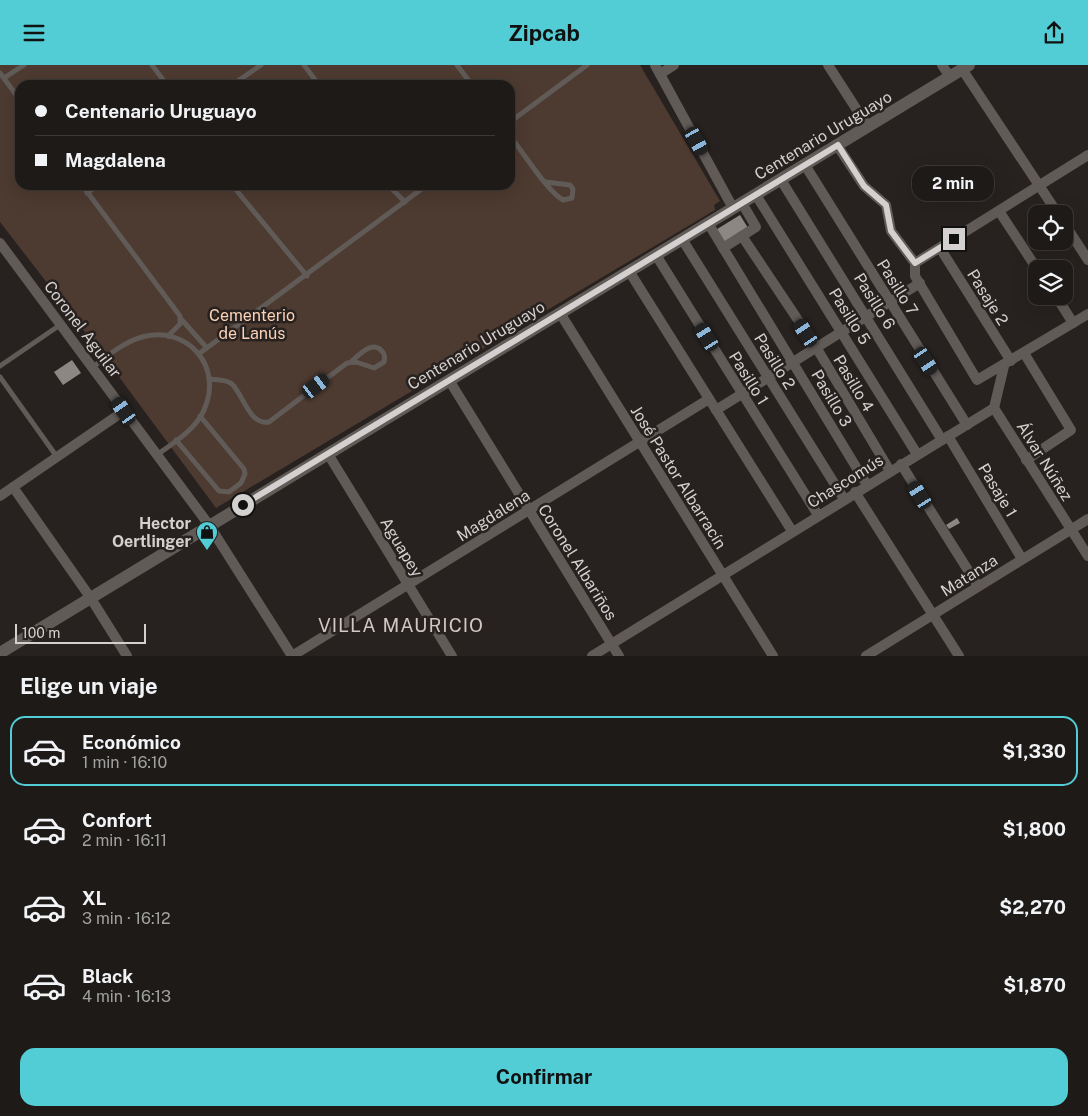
<!DOCTYPE html>
<html lang="es">
<head>
<meta charset="utf-8">
<style>
  :root { --surface:#1d1a17; --page:#252320; --text:#f1f3f6; --muted:#a0a1a1; --line:#3b3836; --accent:#52ccd5 }
  body { margin:0; font-family:"Public Sans",sans-serif; background:var(--page); color:var(--text); height:100vh; display:flex; flex-direction:column; font-size:19px; white-space:nowrap }
  * { box-sizing:border-box; margin:0 }
  p { font-size:16px; color:var(--muted) }
  .icon { flex:none; width:28px; height:28px; fill:none; stroke:currentColor; stroke-width:2; stroke-linecap:round; stroke-linejoin:round }
  .map { position:relative; height:591px; overflow:hidden }
  .details { display:flex; flex-direction:column; background:var(--surface); flex:1 }
  .details>* { flex:none }
  .hud { position:absolute; left:15px; top:15px; width:500px; height:110px; border-radius:15px; box-shadow:0 5px 20px #0002,0 0 0 1px var(--line); display:grid; align-content:center; height:110px; padding:0 20px; background:var(--surface) }
  .buttons { position:absolute; left:1028px; top:140px; display:grid; gap:10px }
  .buttons a { display:grid; place-items:center; width:45px; height:45px; border-radius:10px; background:var(--surface); box-shadow:0 5px 20px #0002,0 0 0 1px var(--line); font-size:25px }
  .scale { position:absolute; left:15px; bottom:12px; width:131px; box-sizing:border-box; padding-left:5px; border:2px solid #d4d0cf; border-top:0; font-size:14px; line-height:18px; white-space:nowrap; color:#d4d0cf; -webkit-text-stroke:4px #27221f; paint-order:stroke }
  .end { position:absolute; width:22px; height:22px; margin:-11px; border:6px solid #d4d0cf; background:#111; box-shadow:0 0 0 2px #111 }
  .from { border-radius:50% }
  .bubble { position:absolute; height:35px; border-radius:15px; background:var(--surface); box-shadow:0 5px 20px #0002,0 0 0 1px var(--line); font-size:16px; font-weight:700; line-height:35px; text-align:center }
  .car { position:absolute; width:15px; height:30px; margin:-15px -8px; border-radius:6px; box-shadow:0 0 4px 1px #0007; background:linear-gradient(#222 24%,#8ab4d8 0 40%,#222 0 76%,#8ab4d8 0 86%,#222 0) }
  .hud b { display:flex; align-items:center; gap:18px; height:48px; font-size:19px }
  .hud b+b { border-top:1px solid var(--line) }
  .hud i { width:12px; height:12px; background:var(--text) }
  ul { padding:0; list-style:none }
  li { display:flex; align-items:center; gap:15px; height:70px; margin:0 10px 8px; padding:0 10px; border:2px solid transparent; border-radius:15px }
  li div { flex:1 }
  li b { display:block; font-size:19px }
  li em { font-style:normal; font-weight:700 }
  li.active { border-color:var(--accent) }
  li>.icon { width:45px; height:45px; stroke-width:1.5 }
  h2 { padding:0 20px; font-size:22px; line-height:60px }
  .button { display:flex; gap:10px; margin-top:auto; padding:10px 20px }
  .button a { flex:1; height:58px; border-radius:15px; background:var(--accent); color:#111; font-size:20px; font-weight:700; line-height:58px; text-align:center }
  header { display:flex; justify-content:space-between; align-items:center; height:65px; padding:0 20px; background:var(--accent); color:#111; font-size:22px; font-weight:700 }
  .map>svg:first-child { display:block }
  .green { fill:#4d3a30; fill-rule:evenodd }
  .building { fill:#8d8783 }
  .lines { fill:none; stroke-linecap:round; stroke-linejoin:round }
  .service { stroke:#615b58; stroke-width:5 }
  .minor { stroke:#615b58; stroke-width:10 }
  .secondary { stroke:#615b58; stroke-width:12 }
  .route { stroke:#d4d0cf; stroke-width:6 }
  .labels { text-anchor:middle; stroke-width:5; stroke-linejoin:round; paint-order:stroke }
  .street-label { font-size:16px; fill:#d4d0cf; stroke:#27221f }
  .park-label { font-size:16px; fill:#fcd1b8; stroke:#27221f }
  .poi-label { font-size:16px; font-weight:bold; fill:#d4d0cf; stroke:#27221f; text-anchor:end }
  .quarter-label { font-size:19px; letter-spacing:1px; fill:#cec7c4; stroke:#27221f }
</style>
</head>
<body>
<header><svg class="icon" aria-label="menu" viewBox="0 0 24 24"><path d="M4 6h16M4 12h16M4 18h16"/></svg>Zipcab<svg class="icon" aria-label="share" viewBox="0 0 24 24"><path d="M12 15V3M7 8l5-5 5 5M5 13v7h14v-7"/></svg></header>
<div class="map">
<svg width="1088" height="591" viewBox="0 0 1088 591">
  <rect width="100%" height="100%" fill="#27221f"/>
  <path class="green" d="M0 0H640L720 136 714 140 715 145 216 443 105 293 0 157ZM20 20H510V120H20Z"/>
  <g class="building">
    <polygon points="740,150 748,163 722,179 714,166"/>
    <polygon points="72,295 81,308 63,320 54,307"/>
    <polygon points="957,453 960,458 949,464 946,460"/>
  </g>
  <g class="lines">
    <g class="service">
      <polyline points="152,0 167,20"/>
      <polyline points="304,0 319,20"/>
      <polyline points="457,0 472,20"/>
      <polyline points="0,8 20,35"/>
      <polyline points="4,13 24,0"/>
      <polyline points="232,20 261,0"/>
      <polyline points="510,57 587,0"/>
      <path d="M510 71C523 87 547 126 563 135L572 133 573 124 570 120 546 117"/>
      <polyline points="82,120 180,251 180,259 168,271"/>
      <polyline points="232,120 307,211"/>
      <polyline points="388,120 405,137"/>
      <polyline points="87,128 99,120"/>
      <polyline points="181,254 207,283"/>
      <polyline points="200,288 427,120"/>
      <polyline points="0,301 60,260"/>
      <path d="M93 302C107 291 124 277 142 272 187 260 224 301 204 345 196 364 174 378 158 389"/>
      <polyline points="0,312 57,392"/>
      <path d="M209 314C216 315 226 314 232 319 244 331 249 360 269 357L347 298 356 297 374 303 384 297C385 292 385 289 381 285 371 276 359 290 352 296"/>
      <polyline points="176,375 219,426 229,427 241,418 245,409 244,404 200,351"/>
    </g>
    <g class="minor">
      <polyline points="655,0 733,143"/>
      <polyline points="828,0 868,62"/>
      <polyline points="942,0 950,12"/>
      <polyline points="962,4 1058,149"/>
      <polyline points="660,9 674,0"/>
      <polyline points="837,80 864,121 886,140 891,166 915,198 915,211 977,315 1088,249"/>
      <polyline points="805,100 967,360"/>
      <polyline points="781,115 942,375"/>
      <polyline points="756,130 917,389"/>
      <polyline points="999,146 1037,204"/>
      <polyline points="708,158 867,420"/>
      <polyline points="1064,158 1088,195"/>
      <polyline points="742,171 816,282 890,406"/>
      <polyline points="682,174 844,434"/>
      <polyline points="0,178 209,460 292,591"/>
      <polyline points="723,183 756,162 742,138"/>
      <polyline points="940,183 1011,296"/>
      <polyline points="656,190 818,450"/>
      <polyline points="915,198 1088,90"/>
      <polyline points="629,206 792,466"/>
      <polyline points="1056,231 1073,258"/>
      <polyline points="560,248 773,591"/>
      <polyline points="1024,288 1071,365 1026,395"/>
      <polyline points="449,315 619,591"/>
      <polyline points="994,343 1088,491"/>
      <polyline points="716,345 920,218"/>
      <polyline points="948,371 1022,494"/>
      <polyline points="328,389 452,591"/>
      <polyline points="901,399 978,521"/>
      <polyline points="13,422 90,532 127,591"/>
      <polyline points="855,427 959,591"/>
      <polyline points="0,431 124,346"/>
      <polyline points="292,591 709,334"/>
      <polyline points="592,591 994,343 1004,301"/>
      <polyline points="866,591 1088,454"/>
    </g>
    <polyline class="secondary" points="0,588 969,0"/>
  </g>
  <g class="lines">
    <polyline class="route" points="243,440 838,80 864,121 886,140 891,166 915,198 954,174"/>
  </g>
  <defs>
    <g id="shop-pin" transform="scale(1.125)"><path d="M0 17L-7.5 6A9.5 9.5 0 1 1 7.5 6Z" fill="#52ccd5" stroke="#27221f"/><path d="M-5-2.5h2.3a2.7 3.5 0 0 1 5.4 0H5L5.5 6h-11ZM-1.5-2.5h3a1.5 2.3 0 0 0-3 0Z" fill="#111"/></g>
  </defs>
  <g fill-rule="evenodd">
    <use href="#shop-pin" x="207" y="467"/>
  </g>
  <g class="labels">
    <g class="street-label">
      <text transform="translate(823 70) rotate(-31)" y="6">Centenario Uruguayo</text>
      <text transform="translate(898 222) rotate(58)" y="6">Pasillo 7</text>
      <text transform="translate(988 232) rotate(58)" y="6">Pasaje 2</text>
      <text transform="translate(875 236) rotate(58)" y="6">Pasillo 6</text>
      <text transform="translate(850 251) rotate(58)" y="6">Pasillo 5</text>
      <text transform="translate(83 264) rotate(53)" y="6">Coronel Aguilar</text>
      <text transform="translate(476 280) rotate(-31)" y="6">Centenario Uruguayo</text>
      <text transform="translate(775 296) rotate(58)" y="6">Pasillo 2</text>
      <text transform="translate(749 313) rotate(58)" y="6">Pasillo 1</text>
      <text transform="translate(854 318) rotate(59)" y="6">Pasillo 4</text>
      <text transform="translate(832 333) rotate(59)" y="6">Pasillo 3</text>
      <text transform="translate(1045 396) rotate(58)" y="6">Álvar Núñez</text>
      <text transform="translate(679 412) rotate(58)" y="6">José Pastor Albarracín</text>
      <text transform="translate(845 416) rotate(-32)" y="6">Chascomús</text>
      <text transform="translate(998 425) rotate(59)" y="6">Pasaje 1</text>
      <text transform="translate(493 450) rotate(-32)" y="6">Magdalena</text>
      <text transform="translate(402 482) rotate(59)" y="6">Aguapey</text>
      <text transform="translate(578 497) rotate(58)" y="6">Coronel Albariños</text>
      <text transform="translate(969 510) rotate(-32)" y="6">Matanza</text>
    </g>
    <g class="park-label">
      <text x="252" y="256">Cementerio<tspan x="252" dy="18">de Lanús</tspan></text>
    </g>
    <g class="poi-label">
      <text x="191" y="464">Hector<tspan x="191" dy="18">Oertlinger</tspan></text>
    </g>
    <g class="quarter-label">
      <text x="401" y="567">VILLA MAURICIO</text>
    </g>
  </g>
</svg>
<div class="buttons">
<a><svg class="icon" aria-label="locate" viewBox="0 0 24 24"><circle cx="12" cy="12" r="6"/><path d="M12 2v4M12 18v4M2 12h4M18 12h4"/></svg></a>
<a><svg class="icon" aria-label="layers" viewBox="0 0 24 24"><path d="M12 4l9 5-9 5-9-5zM3 14l9 5 9-5"/></svg></a>
</div>
<div class="scale">100 m</div>
<i class="end from" style="left:243px;top:440px"></i>
<i class="end" style="left:954px;top:174px"></i>
<div class="bubble" style="left:912px;top:101px;width:82px">2 min</div>
<i class="car" style="left:697px;top:76px;rotate:151deg"></i>
<i class="car" style="left:806px;top:268px;rotate:327deg"></i>
<i class="car" style="left:707px;top:272px;rotate:328deg"></i>
<i class="car" style="left:926px;top:296px;rotate:147deg"></i>
<i class="car" style="left:316px;top:321px;rotate:53deg"></i>
<i class="car" style="left:124px;top:346px;rotate:325deg"></i>
<i class="car" style="left:920px;top:430px;rotate:328deg"></i>
<div class="hud">
<b><i class="from"></i>Centenario Uruguayo</b>
<b><i></i>Magdalena</b>
</div>
</div>
<section class="details">
<h2>Elige un viaje</h2>
<ul>
<li class="active"><svg class="icon" aria-label="car" viewBox="0 0 24 24"><path d="M5 17H2v-5l4-1 3-4h7l3 4 3 1v5h-3M9 17h6M6 11h13"/><circle cx="7" cy="17" r="2"/><circle cx="17" cy="17" r="2"/></svg><div><b>Económico</b><p>1 min · 16:10</p></div><em>$1,330</em></li>
<li><svg class="icon" aria-label="car" viewBox="0 0 24 24"><path d="M5 17H2v-5l4-1 3-4h7l3 4 3 1v5h-3M9 17h6M6 11h13"/><circle cx="7" cy="17" r="2"/><circle cx="17" cy="17" r="2"/></svg><div><b>Confort</b><p>2 min · 16:11</p></div><em>$1,800</em></li>
<li><svg class="icon" aria-label="car" viewBox="0 0 24 24"><path d="M5 17H2v-5l4-1 3-4h7l3 4 3 1v5h-3M9 17h6M6 11h13"/><circle cx="7" cy="17" r="2"/><circle cx="17" cy="17" r="2"/></svg><div><b>XL</b><p>3 min · 16:12</p></div><em>$2,270</em></li>
<li><svg class="icon" aria-label="car" viewBox="0 0 24 24"><path d="M5 17H2v-5l4-1 3-4h7l3 4 3 1v5h-3M9 17h6M6 11h13"/><circle cx="7" cy="17" r="2"/><circle cx="17" cy="17" r="2"/></svg><div><b>Black</b><p>4 min · 16:13</p></div><em>$1,870</em></li>
</ul>
<div class="button"><a>Confirmar</a></div>
</section>
</body>
</html>
